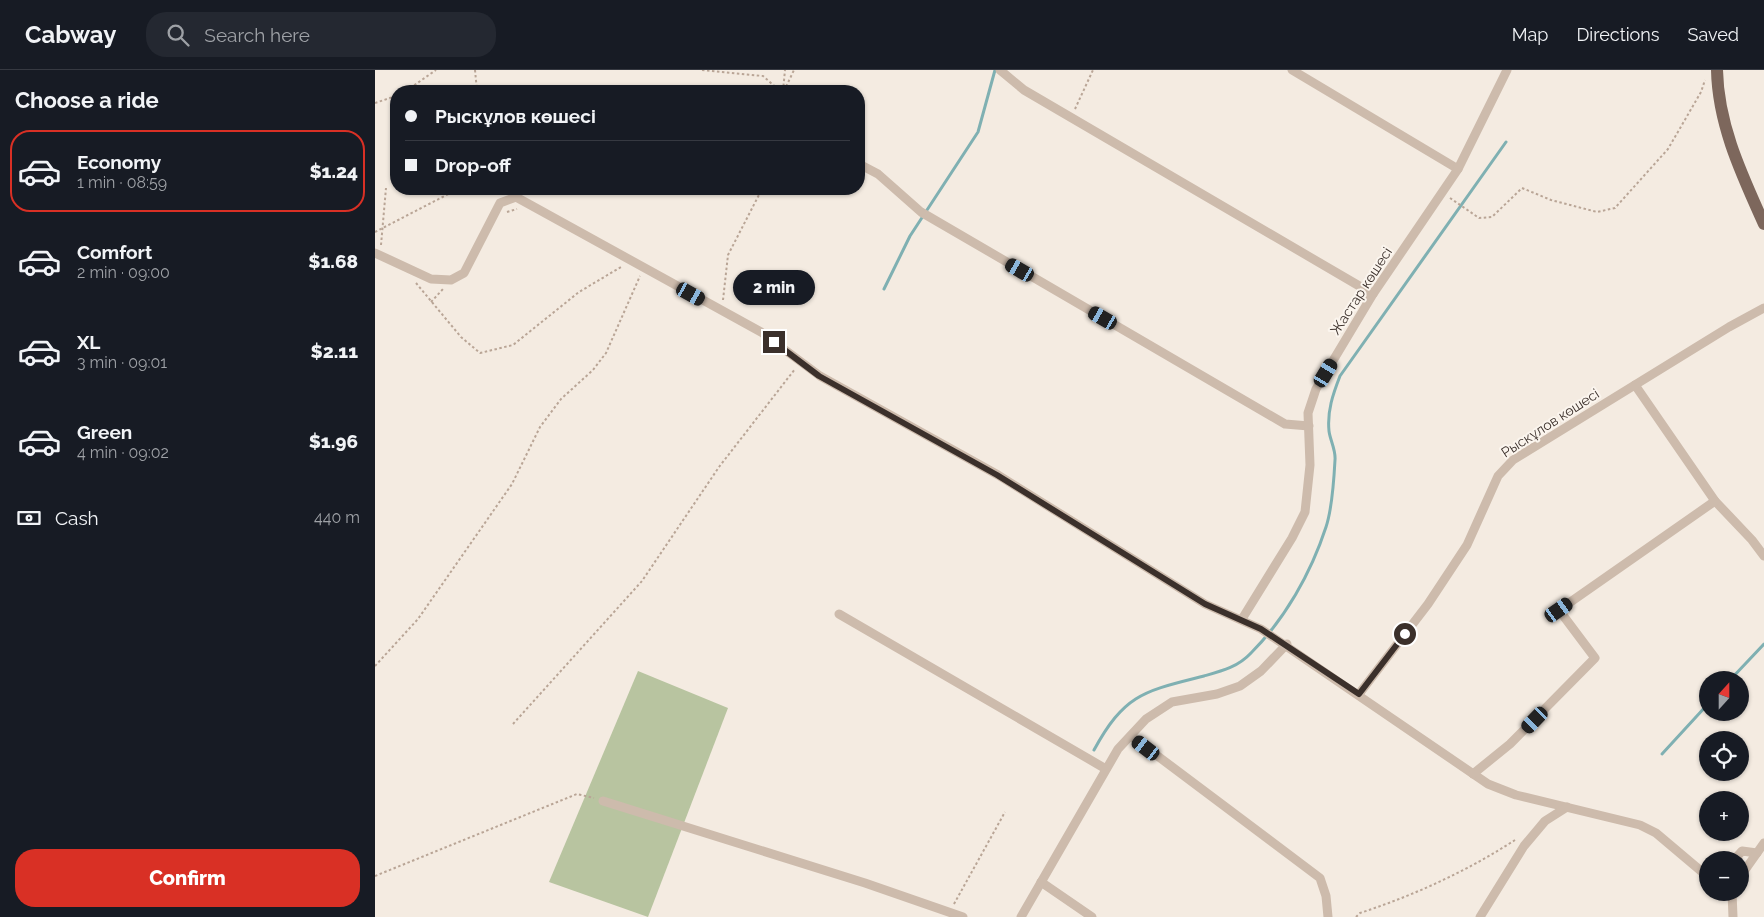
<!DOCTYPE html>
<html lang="en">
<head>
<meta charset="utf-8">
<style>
  :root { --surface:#171b24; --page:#242831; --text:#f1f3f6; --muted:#9ea1a6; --line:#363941; --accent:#d93025 }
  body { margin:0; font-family:Raleway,sans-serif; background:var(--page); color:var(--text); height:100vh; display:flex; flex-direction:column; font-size:19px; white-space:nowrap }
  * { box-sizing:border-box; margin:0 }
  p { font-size:16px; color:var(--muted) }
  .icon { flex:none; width:28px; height:28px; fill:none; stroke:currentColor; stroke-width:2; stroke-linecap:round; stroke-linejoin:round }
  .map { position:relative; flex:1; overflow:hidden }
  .panel { display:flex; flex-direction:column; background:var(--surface); width:375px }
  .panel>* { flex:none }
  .banner { position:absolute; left:15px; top:15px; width:475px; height:110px; border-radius:20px; box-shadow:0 1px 4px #0004; display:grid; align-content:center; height:110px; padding:0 15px; background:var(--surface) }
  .needle { width:32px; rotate:21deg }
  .tools { position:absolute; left:1324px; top:601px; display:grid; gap:10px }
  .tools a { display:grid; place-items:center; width:50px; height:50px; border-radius:50%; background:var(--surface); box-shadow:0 1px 4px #0004; font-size:25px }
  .end { position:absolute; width:22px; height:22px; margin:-11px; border:6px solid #3b302b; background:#fff; box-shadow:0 0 0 2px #fff }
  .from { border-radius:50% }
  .bubble { position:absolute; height:35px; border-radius:18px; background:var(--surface); box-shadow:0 1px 4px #0004; font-size:16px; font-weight:800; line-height:35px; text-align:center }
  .car { position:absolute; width:15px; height:30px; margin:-15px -8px; border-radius:6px; box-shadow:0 0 4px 1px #0007; background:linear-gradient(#222 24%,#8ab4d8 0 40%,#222 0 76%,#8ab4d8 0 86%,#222 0) }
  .banner b { display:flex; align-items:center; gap:18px; height:48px; font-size:19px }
  .banner b+b { border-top:1px solid var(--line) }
  .banner i { width:12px; height:12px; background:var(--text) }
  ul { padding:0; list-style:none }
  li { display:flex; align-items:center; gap:15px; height:82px; margin:0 10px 8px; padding:0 5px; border:2px solid transparent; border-radius:20px }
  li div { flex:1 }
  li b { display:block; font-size:19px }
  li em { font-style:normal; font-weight:800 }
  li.active { border-color:var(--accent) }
  li>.icon { width:45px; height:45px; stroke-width:1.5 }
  h2 { padding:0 15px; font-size:22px; line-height:60px }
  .pay { display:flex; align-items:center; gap:12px; height:55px; padding:0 15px; font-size:19px }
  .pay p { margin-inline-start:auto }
  .action { display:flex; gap:10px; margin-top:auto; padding:10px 15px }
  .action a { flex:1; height:58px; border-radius:20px; background:var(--accent); color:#fff; font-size:20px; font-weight:800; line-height:58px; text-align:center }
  header { display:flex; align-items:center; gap:30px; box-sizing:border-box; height:70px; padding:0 25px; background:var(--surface); border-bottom:1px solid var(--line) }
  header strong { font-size:24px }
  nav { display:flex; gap:28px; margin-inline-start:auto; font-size:18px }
  .search { width:350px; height:45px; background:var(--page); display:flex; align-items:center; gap:12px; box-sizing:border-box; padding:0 18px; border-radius:20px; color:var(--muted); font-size:19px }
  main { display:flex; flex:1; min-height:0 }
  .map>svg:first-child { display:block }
  .green { fill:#b8c4a0 }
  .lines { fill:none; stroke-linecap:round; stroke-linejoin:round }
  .stream { stroke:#7fb0b2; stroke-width:3 }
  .path { stroke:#b9a596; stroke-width:2; stroke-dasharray:2.5 2.5; stroke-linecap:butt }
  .street { stroke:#cdbbac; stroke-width:9 }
  .primary { stroke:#7d675c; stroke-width:12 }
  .route { stroke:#3b302b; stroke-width:6 }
  .labels { text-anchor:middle; stroke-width:4; stroke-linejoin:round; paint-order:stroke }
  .street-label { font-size:14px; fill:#3b302b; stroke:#fbf5ee }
</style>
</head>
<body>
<header>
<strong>Cabway</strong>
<div class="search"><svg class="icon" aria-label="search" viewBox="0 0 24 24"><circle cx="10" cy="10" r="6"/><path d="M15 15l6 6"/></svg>Search here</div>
<nav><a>Map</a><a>Directions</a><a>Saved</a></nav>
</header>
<main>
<section class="panel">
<h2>Choose a ride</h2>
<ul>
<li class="active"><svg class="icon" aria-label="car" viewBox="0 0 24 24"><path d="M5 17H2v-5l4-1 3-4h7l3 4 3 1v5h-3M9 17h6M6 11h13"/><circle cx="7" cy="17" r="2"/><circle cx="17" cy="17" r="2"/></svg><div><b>Economy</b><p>1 min · 08:59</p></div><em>$1.24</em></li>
<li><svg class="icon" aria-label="car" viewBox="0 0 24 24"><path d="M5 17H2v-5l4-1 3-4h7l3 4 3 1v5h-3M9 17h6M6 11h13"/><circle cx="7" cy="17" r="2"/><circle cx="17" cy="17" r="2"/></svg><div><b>Comfort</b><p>2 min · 09:00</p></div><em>$1.68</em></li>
<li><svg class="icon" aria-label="car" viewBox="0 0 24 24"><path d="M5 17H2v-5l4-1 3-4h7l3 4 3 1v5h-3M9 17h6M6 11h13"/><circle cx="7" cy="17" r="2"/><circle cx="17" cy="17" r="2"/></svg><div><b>XL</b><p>3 min · 09:01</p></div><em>$2.11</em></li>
<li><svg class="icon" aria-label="car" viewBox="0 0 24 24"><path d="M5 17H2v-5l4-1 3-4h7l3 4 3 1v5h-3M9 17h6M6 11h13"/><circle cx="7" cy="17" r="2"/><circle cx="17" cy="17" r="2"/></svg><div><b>Green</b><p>4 min · 09:02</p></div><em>$1.96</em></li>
</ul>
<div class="pay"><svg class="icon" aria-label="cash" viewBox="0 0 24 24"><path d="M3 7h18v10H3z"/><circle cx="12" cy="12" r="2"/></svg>Cash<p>440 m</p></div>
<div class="action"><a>Confirm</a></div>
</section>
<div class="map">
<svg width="1389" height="847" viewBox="0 0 1389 847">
  <rect width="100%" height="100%" fill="#f4ebe1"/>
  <polygon class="green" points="263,601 353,638 273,847 174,812"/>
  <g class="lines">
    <g class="stream">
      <polyline points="509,219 535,166 603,62 620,0"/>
      <polyline points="1355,610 1389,574"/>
      <path d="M719 680C750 623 770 621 829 606 847 601 863 597 876 583 910 549 936 503 951 457 957 439 959 409 960 390 961 380 955 370 954 361 952 341 958 324 965 306L1131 72"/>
      <polyline points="1287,684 1332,635"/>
    </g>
    <g class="path">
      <polyline points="100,0 102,21"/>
      <polyline points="327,0 388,6 405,21"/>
      <polyline points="31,21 61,0"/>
      <polyline points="408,21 410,0"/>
      <polyline points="409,21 419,0"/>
      <polyline points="0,33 21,26"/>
      <polyline points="700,39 718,0"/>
      <polyline points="1075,128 1104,148 1117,147 1147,118 1176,130 1222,142 1240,138 1293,79 1326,22 1330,10"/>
      <polyline points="132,142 142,139"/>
      <polyline points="0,162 83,119"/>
      <polyline points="6,175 11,118"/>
      <polyline points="41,213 86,267 105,283 138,275 204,222 246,197"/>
      <polyline points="348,230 353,185 387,119"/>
      <polyline points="56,232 68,219"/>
      <polyline points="0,596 43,549 137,414 165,357 186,329 218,300 231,283 265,206"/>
      <polyline points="138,654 267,511 344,397 420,299"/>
      <polyline points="0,806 202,724 219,728"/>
      <polyline points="579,834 630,742"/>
      <path d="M981 847 985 843C1040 825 1092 801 1140 770"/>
    </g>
    <g class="street">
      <polyline points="625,0 649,20 998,224"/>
      <polyline points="917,0 1083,99"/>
      <polyline points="484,94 503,104 546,142 910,354 934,356"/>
      <polyline points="0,183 56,209 76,210 89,203 125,133 141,127 386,262 445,306 623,405 830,534 886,559 1113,714 1141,725 1265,755 1281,763 1326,801 1332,803"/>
      <polyline points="1260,315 1340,431 1377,470 1389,486"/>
      <polyline points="464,544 731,699"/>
      <polyline points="867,549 917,468 930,442 935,395 933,343 941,319 998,224 1083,99 1132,0"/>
      <polyline points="984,624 1053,534 1092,475 1123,406 1138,390 1354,257 1389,238"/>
      <polyline points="756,666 945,808 951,826 953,847"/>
      <polyline points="1098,704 1135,674 1220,588 1184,540 1340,431"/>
      <polyline points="228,731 490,813 588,847"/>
      <polyline points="1359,790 1367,781 1382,783"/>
      <polyline points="1365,807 1389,773"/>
      <polyline points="666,812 717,847"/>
      <polyline points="1357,822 1358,847"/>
      <polyline points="646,847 743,679 771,649 797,632 842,624 865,616 886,601 912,574"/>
      <polyline points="1105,847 1149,776 1170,751 1192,737"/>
    </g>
    <path class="primary" d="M1342 0C1343 55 1367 105 1389 154"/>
  </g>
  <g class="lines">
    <polyline class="route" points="399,272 444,306 622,405 830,534 886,559 984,624 1030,564"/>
  </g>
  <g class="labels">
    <g class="street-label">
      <text transform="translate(986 221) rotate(-57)" y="5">Жастар көшесі</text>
      <text transform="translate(1175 353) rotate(-33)" y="5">Рыскұлов көшесі</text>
    </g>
  </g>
</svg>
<div class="tools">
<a><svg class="needle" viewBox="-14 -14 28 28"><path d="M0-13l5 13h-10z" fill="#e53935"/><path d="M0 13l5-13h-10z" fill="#9ea1a6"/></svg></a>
<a><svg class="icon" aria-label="locate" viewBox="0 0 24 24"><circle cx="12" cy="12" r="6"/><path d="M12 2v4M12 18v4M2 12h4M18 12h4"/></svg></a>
<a>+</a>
<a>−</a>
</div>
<i class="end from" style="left:1030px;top:564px"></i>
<i class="end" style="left:399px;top:272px"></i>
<div class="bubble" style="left:358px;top:200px;width:82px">2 min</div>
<i class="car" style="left:645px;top:200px;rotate:300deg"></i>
<i class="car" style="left:316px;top:224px;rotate:119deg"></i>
<i class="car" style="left:728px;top:248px;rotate:300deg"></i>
<i class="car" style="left:951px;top:303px;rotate:31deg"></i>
<i class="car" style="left:1184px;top:540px;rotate:55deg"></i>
<i class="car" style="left:1160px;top:650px;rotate:224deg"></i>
<i class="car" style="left:771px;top:678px;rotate:307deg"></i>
<div class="banner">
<b><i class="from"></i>Рыскұлов көшесі</b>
<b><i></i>Drop-off</b>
</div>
</div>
</main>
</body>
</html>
